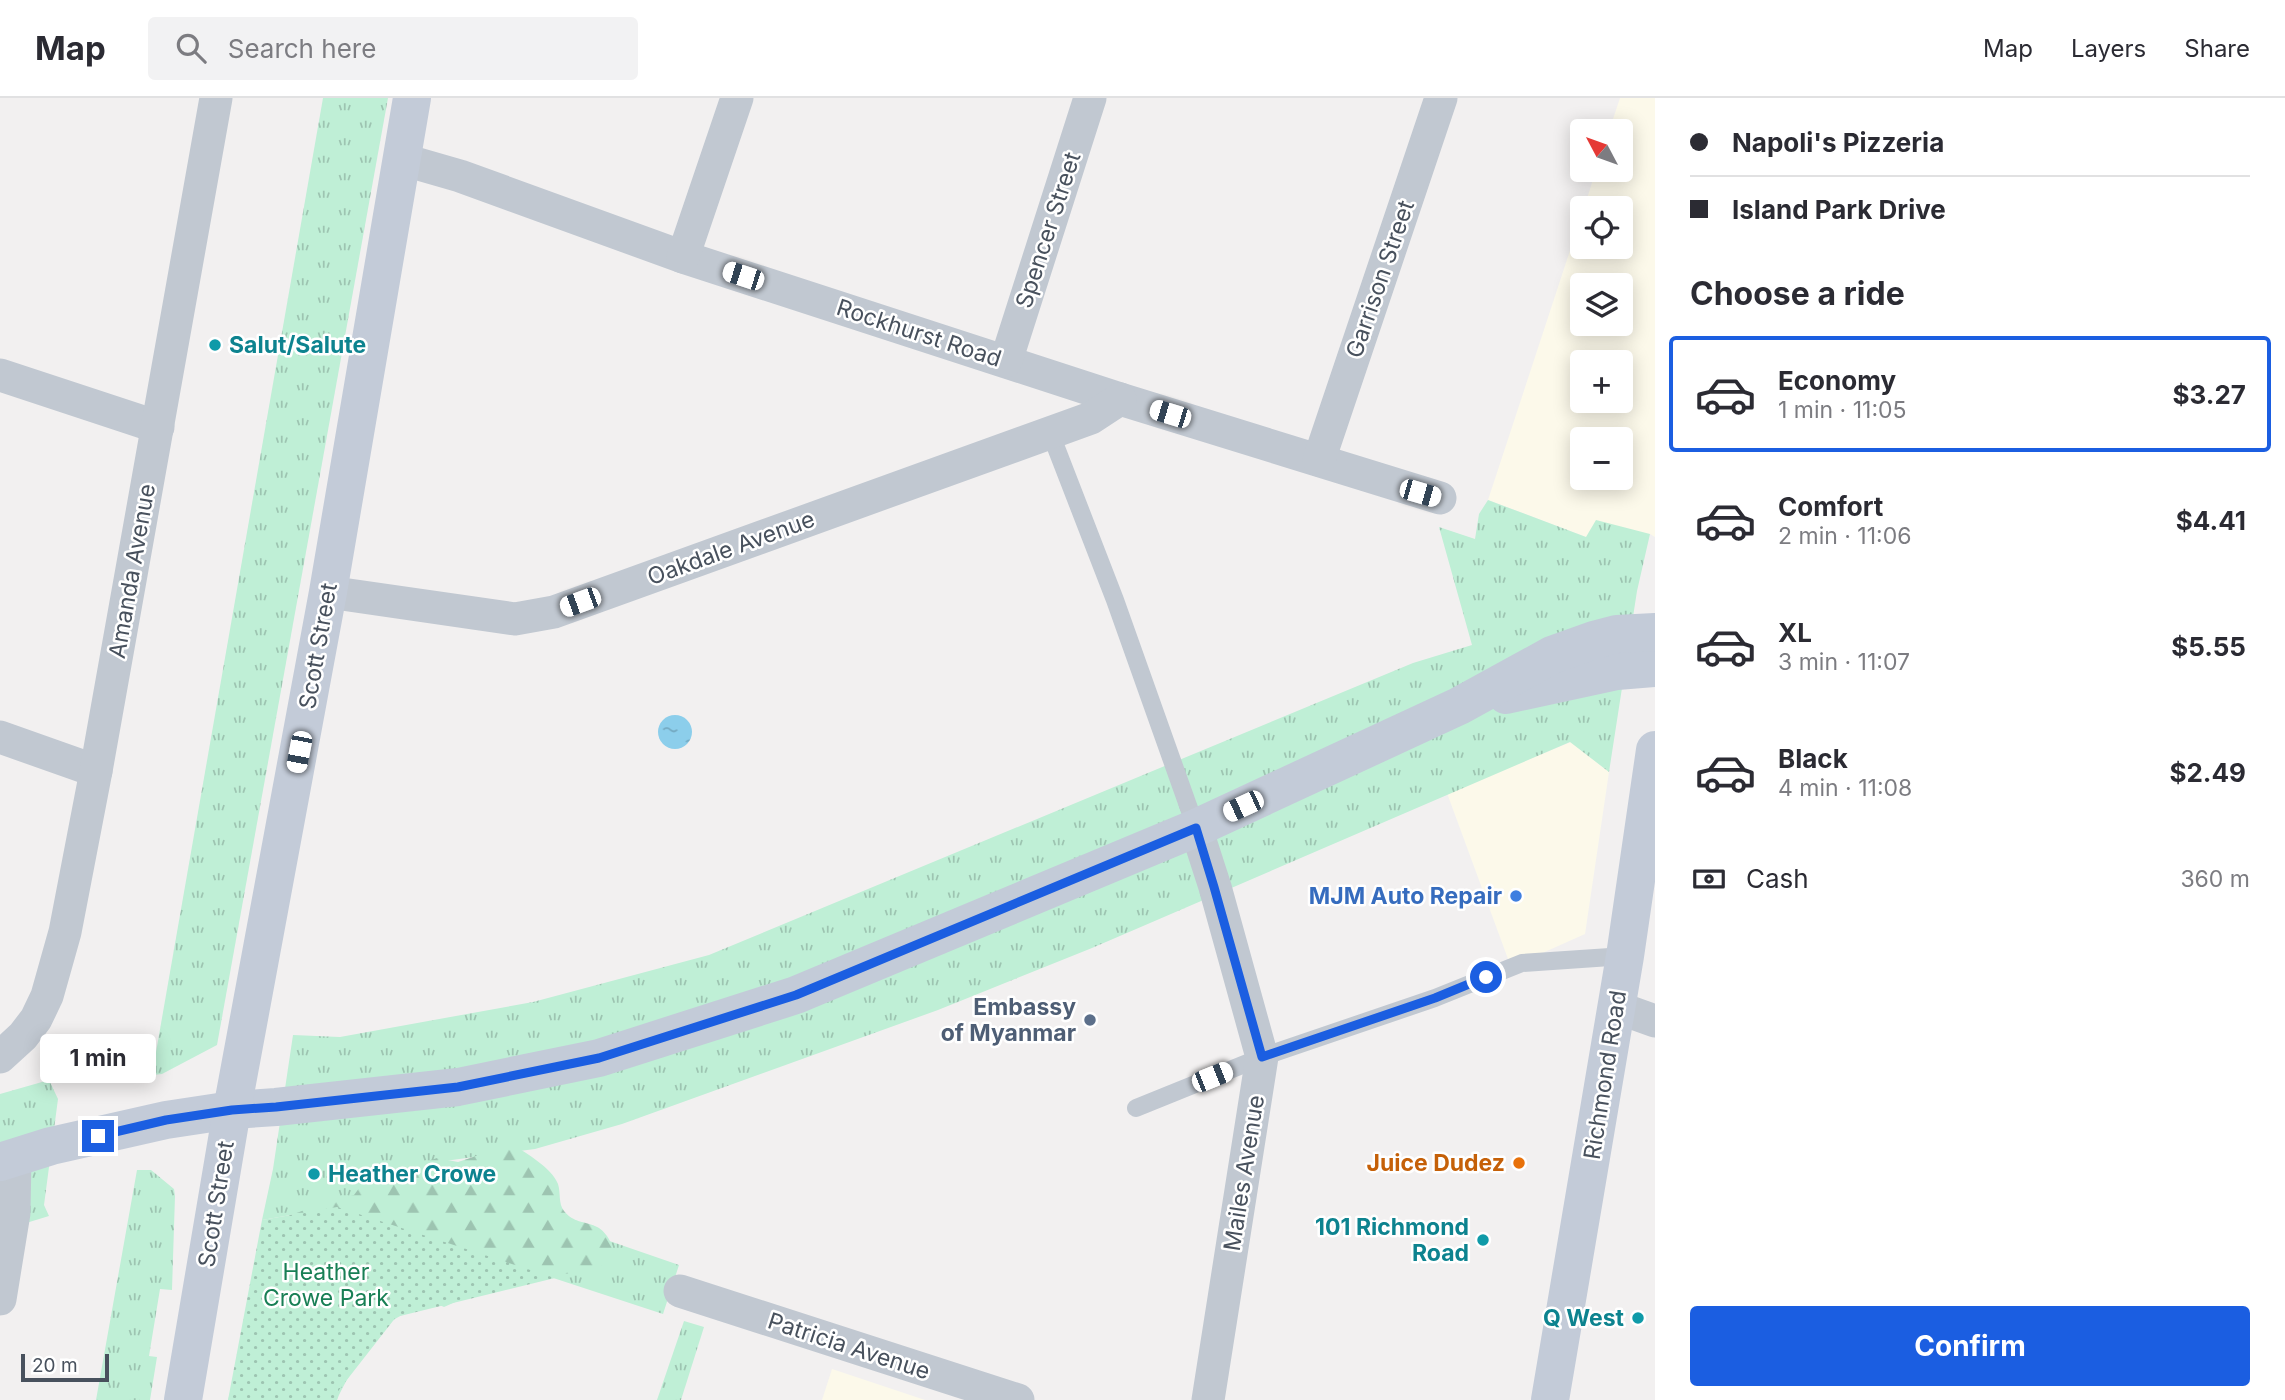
<!DOCTYPE html>
<html lang="en">
<head>
<meta charset="utf-8">
<style>
  :root { --surface:#fff; --page:#f2f2f3; --text:#2b2b33; --muted:#7c7c81; --line:#e1e1e2; --accent:#1b5ee1 }
  body { margin:0; font-family:Inter,sans-serif; background:var(--page); color:var(--text); height:100vh; display:flex; flex-direction:column; font-size:26px; white-space:nowrap }
  * { box-sizing:border-box; margin:0 }
  p { font-size:23px; color:var(--muted) }
  .icon { flex:none; width:38px; height:38px; fill:none; stroke:currentColor; stroke-width:2; stroke-linecap:round; stroke-linejoin:round }
  .map { position:relative; flex:1; overflow:hidden }
  .side { display:flex; flex-direction:column; background:var(--surface); width:630px }
  .side>* { flex:none }
  .top-card { display:grid; align-content:center; height:154px; padding:0 35px; background:var(--surface) }
  .needle { width:46px; rotate:311deg }
  .controls { position:absolute; left:1570px; top:21px; display:grid; gap:14px }
  .controls a { display:grid; place-items:center; width:63px; height:63px; border-radius:7px; background:var(--surface); box-shadow:0 4px 18px #0003; font-size:35px }
  .scale { position:absolute; left:21px; bottom:18px; width:88px; box-sizing:border-box; padding-left:7px; border:4px solid #48515d; border-top:0; font-size:19px; line-height:24px; white-space:nowrap; color:#48515d; -webkit-text-stroke:5px #fff; paint-order:stroke }
  .end { position:absolute; width:32px; height:32px; margin:-16px; border:9px solid #1b5ee1; background:#fff; box-shadow:0 0 0 4px #fff }
  .from { border-radius:50% }
  .bubble { position:absolute; height:49px; border-radius:7px; background:var(--surface); box-shadow:0 4px 18px #0003; font-size:23px; font-weight:700; line-height:49px; text-align:center }
  .car { position:absolute; width:21px; height:42px; margin:-21px -10px; border-radius:9px; box-shadow:0 0 5px 2px #0007; background:linear-gradient(#fff 24%,#345 0 40%,#fff 0 76%,#345 0 86%,#fff 0) }
  .top-card b { display:flex; align-items:center; gap:24px; height:66px; font-size:26px }
  .top-card b+b { border-top:2px solid var(--line) }
  .top-card i { width:18px; height:18px; background:var(--text) }
  ul { padding:0; list-style:none }
  li { display:flex; align-items:center; gap:21px; height:116px; margin:0 14px 10px; padding:0 21px; border:4px solid transparent; border-radius:7px }
  li div { flex:1 }
  li b { display:block; font-size:26px }
  li em { font-style:normal; font-weight:700 }
  li.active { border-color:var(--accent) }
  li>.icon { width:63px; height:63px; stroke-width:1.5 }
  h2 { padding:0 35px; font-size:32px; line-height:84px }
  .pay { display:flex; align-items:center; gap:18px; height:77px; padding:0 35px; font-size:26px }
  .pay p { margin-inline-start:auto }
  .primary-button { display:flex; gap:14px; margin-top:auto; padding:14px 35px }
  .primary-button a { flex:1; height:80px; border-radius:7px; background:var(--accent); color:#fff; font-size:28px; font-weight:700; line-height:80px; text-align:center }
  header { display:flex; align-items:center; gap:42px; box-sizing:border-box; height:98px; padding:0 35px; background:var(--surface); border-bottom:2px solid var(--line) }
  header strong { font-size:33px }
  nav { display:flex; gap:38px; margin-inline-start:auto; font-size:24px }
  .search { width:490px; height:63px; background:var(--page); display:flex; align-items:center; gap:18px; box-sizing:border-box; padding:0 24px; border-radius:7px; color:var(--muted); font-size:26px }
  main { display:flex; flex:1; min-height:0 }
  .map>svg:first-child { display:block }
  .commercial { fill:#fcf9ea; fill-rule:evenodd }
  .grass { fill:url(#grass-tufts) }
  .forest { fill:url(#forest-firs) }
  .park { fill:url(#park-dots) }
  .water { fill:url(#water-ripples) }
  .lines { fill:none; stroke-linecap:round; stroke-linejoin:round }
  .service { stroke:#c1c8d1; stroke-width:18 }
  .minor { stroke:#c1c8d1; stroke-width:33 }
  .secondary { stroke:#c3cbd8; stroke-width:38 }
  .route { stroke:#1b5ee1; stroke-width:9 }
  .culture-dot { fill:#0f9aa8; stroke:#fff; stroke-width:2.5 }
  .shop-dot { fill:#3f7fe0; stroke:#fff; stroke-width:2.5 }
  .service-dot { fill:#5c6f8a; stroke:#fff; stroke-width:2.5 }
  .food-dot { fill:#e8710a; stroke:#fff; stroke-width:2.5 }
  .labels { text-anchor:middle; stroke-width:5; stroke-linejoin:round; paint-order:stroke }
  .street-label { font-size:23px; fill:#48515d; stroke:#fff }
  .culture-label { font-size:23px; font-weight:bold; fill:#0d838f; stroke:#fff; text-anchor:start }
  .shop-label { font-size:23px; font-weight:bold; fill:#366cbe; stroke:#fff; text-anchor:end }
  .service-label { font-size:23px; font-weight:bold; fill:#4e5e75; stroke:#fff; text-anchor:end }
  .food-label { font-size:23px; font-weight:bold; fill:#c56008; stroke:#fff; text-anchor:end }
  .park-label { font-size:23px; fill:#187f55; stroke:#fff }
</style>
</head>
<body>
<header>
<strong>Map</strong>
<div class="search"><svg class="icon" aria-label="search" viewBox="0 0 24 24"><circle cx="10" cy="10" r="6"/><path d="M15 15l6 6"/></svg>Search here</div>
<nav><a>Map</a><a>Layers</a><a>Share</a></nav>
</header>
<main>
<div class="map">
<svg width="1655" height="1302" viewBox="0 0 1655 1302">
  <defs>
    <pattern id="grass-tufts" width="24" height="20" patternUnits="userSpaceOnUse" patternTransform="scale(1.75)"><rect width="24" height="20" fill="#bfefd6"/><path d="M3 7l-1-3M5 7V3M7 7l1-3M15 17l-1-3M17 17v-4M19 17l1-3" fill="none" stroke="#9dc4b1"/></pattern>
    <pattern id="forest-firs" width="22" height="20" patternUnits="userSpaceOnUse" patternTransform="scale(1.75)"><rect width="22" height="20" fill="#bfefd6"/><path d="M5 1l3.5 6h-7zM16 11l3.5 6h-7z" fill="#9dc4b1"/></pattern>
    <pattern id="park-dots" width="8" height="8" patternUnits="userSpaceOnUse" patternTransform="scale(1.75)"><rect width="8" height="8" fill="#bfefd6"/><path d="M2 2h.1M6 6h.1" fill="none" stroke="#9dc4b1" stroke-width="1.8" stroke-linecap="round"/></pattern>
    <pattern id="water-ripples" width="26" height="14" patternUnits="userSpaceOnUse" patternTransform="scale(1.75)"><rect width="26" height="14" fill="#8cceeb"/><path d="M2 4q2-2 4 0t4 0M15 11q2-2 4 0t4 0" fill="none" stroke="#74aac2"/></pattern>
  </defs>
  <rect width="100%" height="100%" fill="#f2f0f0"/>
  <g class="commercial">
    <path d="M1620 0H1655V439L1650 436 1586 439 1488 402 1582 116V149H1620V110H1584L1596 72H1620V33H1609ZM1582 187H1620V226H1582ZM1582 264H1620V303H1582ZM1582 341H1620V380H1582Z"/>
    <polygon points="1571,644 1609,674 1585,836 1511,869 1447,695"/>
    <polygon points="832,1271 925,1302 822,1302"/>
  </g>
  <g class="grass">
    <polygon points="323,0 388,0 217,947 162,976 152,977"/>
    <polygon points="1488,402 1586,439 1596,422 1650,436 1637,493 1609,674 1570,644 1092,850 938,912 622,1026 535,1051 437,1064 456,1090 679,1167 663,1216 337,1109 262,1122 273,1071 293,937 340,939 533,904 709,857 1413,565 1472,547 1439,429 1475,441 1479,416"/>
    <polygon points="49,982 58,1001 44,1107 49,1118 0,1133 0,996"/>
    <polygon points="137,1072 151,1072 174,1091 175,1098 172,1192 160,1191 149,1258 157,1259 150,1302 96,1302"/>
    <polygon points="684,1223 704,1229 681,1302 657,1302"/>
  </g>
  <path class="forest" d="M512 1046C527 1056 551 1069 558 1086 561 1095 558 1105 564 1113 580 1133 601 1115 614 1152L605 1166 588 1174 564 1176 485 1196 471 1197 444 1209 430 1203C418 1209 406 1214 395 1221 375 1233 346 1280 337 1302H228L277 1122 302 1113 314 1103 323 1099 344 1100 354 1097 378 1065 419 1066 437 1060 458 1064Z"/>
  <polygon class="park" points="337,1109 555,1180 396,1219 339,1292 337,1302 228,1302 262,1122"/>
  <circle class="water" cx="675" cy="634" r="17"/>
  <g class="lines">
    <g class="service">
      <polyline points="1050,334 1115,502 1196,730"/>
      <polyline points="1136,1010 1262,959 1435,900 1522,865 1625,858"/>
    </g>
    <g class="minor">
      <polyline points="401,61 460,78 683,159 1120,301 1440,400"/>
      <polyline points="683,159 737,0"/>
      <polyline points="1006,263 1090,0"/>
      <polyline points="0,277 158,329"/>
      <polyline points="1319,362 1441,0"/>
      <polyline points="328,494 515,521 554,514 1091,320 1120,301"/>
      <polyline points="0,639 96,673"/>
      <polyline points="1196,730 1215,789 1262,959 1208,1302"/>
      <polyline points="1616,909 1655,923"/>
      <polyline points="0,959 23,938 36,921 47,898 65,834 96,673 216,0"/>
      <polyline points="680,1193 1018,1302"/>
      <polyline points="0,1201 14,1115 15,1059"/>
    </g>
    <g class="secondary">
      <polyline points="1506,597 1617,573 1655,570"/>
      <polyline points="0,1064 51,1048 166,1022 232,1012 276,1009 458,989 599,960 796,897 1196,730 1459,608 1552,557 1594,542 1617,536 1655,534"/>
      <polyline points="183,1302 232,1012 328,494 412,0"/>
      <polyline points="1550,1302 1625,858 1655,652"/>
    </g>
  </g>
  <g class="lines">
    <polyline class="route" points="98,1038 166,1022 232,1012 276,1009 458,989 599,960 796,897 1196,730 1214,789 1262,959 1435,900 1486,879"/>
  </g>
  <g class="culture-dot">
    <circle cx="215" cy="247" r="7"/>
    <circle cx="314" cy="1076" r="7"/>
    <circle cx="1483" cy="1142" r="7"/>
    <circle cx="1638" cy="1220" r="7"/>
  </g>
  <circle class="shop-dot" cx="1516" cy="798" r="7"/>
  <circle class="service-dot" cx="1090" cy="922" r="7"/>
  <circle class="food-dot" cx="1519" cy="1065" r="7"/>
  <g class="labels">
    <g class="street-label">
      <text transform="translate(1048 132) rotate(-72)" y="8">Spencer Street</text>
      <text transform="translate(1380 181) rotate(-71)" y="8">Garrison Street</text>
      <text transform="translate(919 235) rotate(18)" y="8">Rockhurst Road</text>
      <text transform="translate(731 450) rotate(-20)" y="8">Oakdale Avenue</text>
      <text transform="translate(132 473) rotate(-80)" y="8">Amanda Avenue</text>
      <text transform="translate(318 548) rotate(-80)" y="8">Scott Street</text>
      <text transform="translate(1605 977) rotate(-81)" y="8">Richmond Road</text>
      <text transform="translate(1244 1075) rotate(-81)" y="8">Mailes Avenue</text>
      <text transform="translate(216 1106) rotate(-81)" y="8">Scott Street</text>
      <text transform="translate(849 1248) rotate(18)" y="8">Patricia Avenue</text>
    </g>
    <g class="culture-label">
      <text x="229" y="255">Salut/Salute</text>
      <text x="328" y="1084">Heather Crowe</text>
      <text x="1469" y="1137" text-anchor="end">101 Richmond<tspan x="1469" dy="26">Road</tspan></text>
      <text x="1624" y="1228" text-anchor="end">Q West</text>
    </g>
    <g class="shop-label">
      <text x="1502" y="806">MJM Auto Repair</text>
    </g>
    <g class="service-label">
      <text x="1076" y="917">Embassy<tspan x="1076" dy="26">of Myanmar</tspan></text>
    </g>
    <g class="food-label">
      <text x="1505" y="1073">Juice Dudez</text>
    </g>
    <g class="park-label">
      <text x="326" y="1182">Heather<tspan x="326" dy="26">Crowe Park</tspan></text>
    </g>
  </g>
</svg>
<div class="controls">
<a><svg class="needle" viewBox="-14 -14 28 28"><path d="M0-13l5 13h-10z" fill="#e53935"/><path d="M0 13l5-13h-10z" fill="#7c7c81"/></svg></a>
<a><svg class="icon" aria-label="locate" viewBox="0 0 24 24"><circle cx="12" cy="12" r="6"/><path d="M12 2v4M12 18v4M2 12h4M18 12h4"/></svg></a>
<a><svg class="icon" aria-label="layers" viewBox="0 0 24 24"><path d="M12 4l9 5-9 5-9-5zM3 14l9 5 9-5"/></svg></a>
<a>+</a>
<a>−</a>
</div>
<div class="scale">20 m</div>
<i class="end from" style="left:1486px;top:879px"></i>
<i class="end" style="left:98px;top:1038px"></i>
<div class="bubble" style="left:40px;top:936px;width:116px">1 min</div>
<i class="car" style="left:743px;top:178px;rotate:288deg"></i>
<i class="car" style="left:1170px;top:316px;rotate:287deg"></i>
<i class="car" style="left:1420px;top:395px;rotate:106deg"></i>
<i class="car" style="left:580px;top:504px;rotate:250deg"></i>
<i class="car" style="left:299px;top:654px;rotate:191deg"></i>
<i class="car" style="left:1243px;top:708px;rotate:245deg"></i>
<i class="car" style="left:1212px;top:979px;rotate:68deg"></i>
</div>
<section class="side">
<div class="top-card">
<b><i class="from"></i>Napoli's Pizzeria</b>
<b><i></i>Island Park Drive</b>
</div>
<h2>Choose a ride</h2>
<ul>
<li class="active"><svg class="icon" aria-label="car" viewBox="0 0 24 24"><path d="M5 17H2v-5l4-1 3-4h7l3 4 3 1v5h-3M9 17h6M6 11h13"/><circle cx="7" cy="17" r="2"/><circle cx="17" cy="17" r="2"/></svg><div><b>Economy</b><p>1 min · 11:05</p></div><em>$3.27</em></li>
<li><svg class="icon" aria-label="car" viewBox="0 0 24 24"><path d="M5 17H2v-5l4-1 3-4h7l3 4 3 1v5h-3M9 17h6M6 11h13"/><circle cx="7" cy="17" r="2"/><circle cx="17" cy="17" r="2"/></svg><div><b>Comfort</b><p>2 min · 11:06</p></div><em>$4.41</em></li>
<li><svg class="icon" aria-label="car" viewBox="0 0 24 24"><path d="M5 17H2v-5l4-1 3-4h7l3 4 3 1v5h-3M9 17h6M6 11h13"/><circle cx="7" cy="17" r="2"/><circle cx="17" cy="17" r="2"/></svg><div><b>XL</b><p>3 min · 11:07</p></div><em>$5.55</em></li>
<li><svg class="icon" aria-label="car" viewBox="0 0 24 24"><path d="M5 17H2v-5l4-1 3-4h7l3 4 3 1v5h-3M9 17h6M6 11h13"/><circle cx="7" cy="17" r="2"/><circle cx="17" cy="17" r="2"/></svg><div><b>Black</b><p>4 min · 11:08</p></div><em>$2.49</em></li>
</ul>
<div class="pay"><svg class="icon" aria-label="cash" viewBox="0 0 24 24"><path d="M3 7h18v10H3z"/><circle cx="12" cy="12" r="2"/></svg>Cash<p>360 m</p></div>
<div class="primary-button"><a>Confirm</a></div>
</section>
</main>
</body>
</html>
